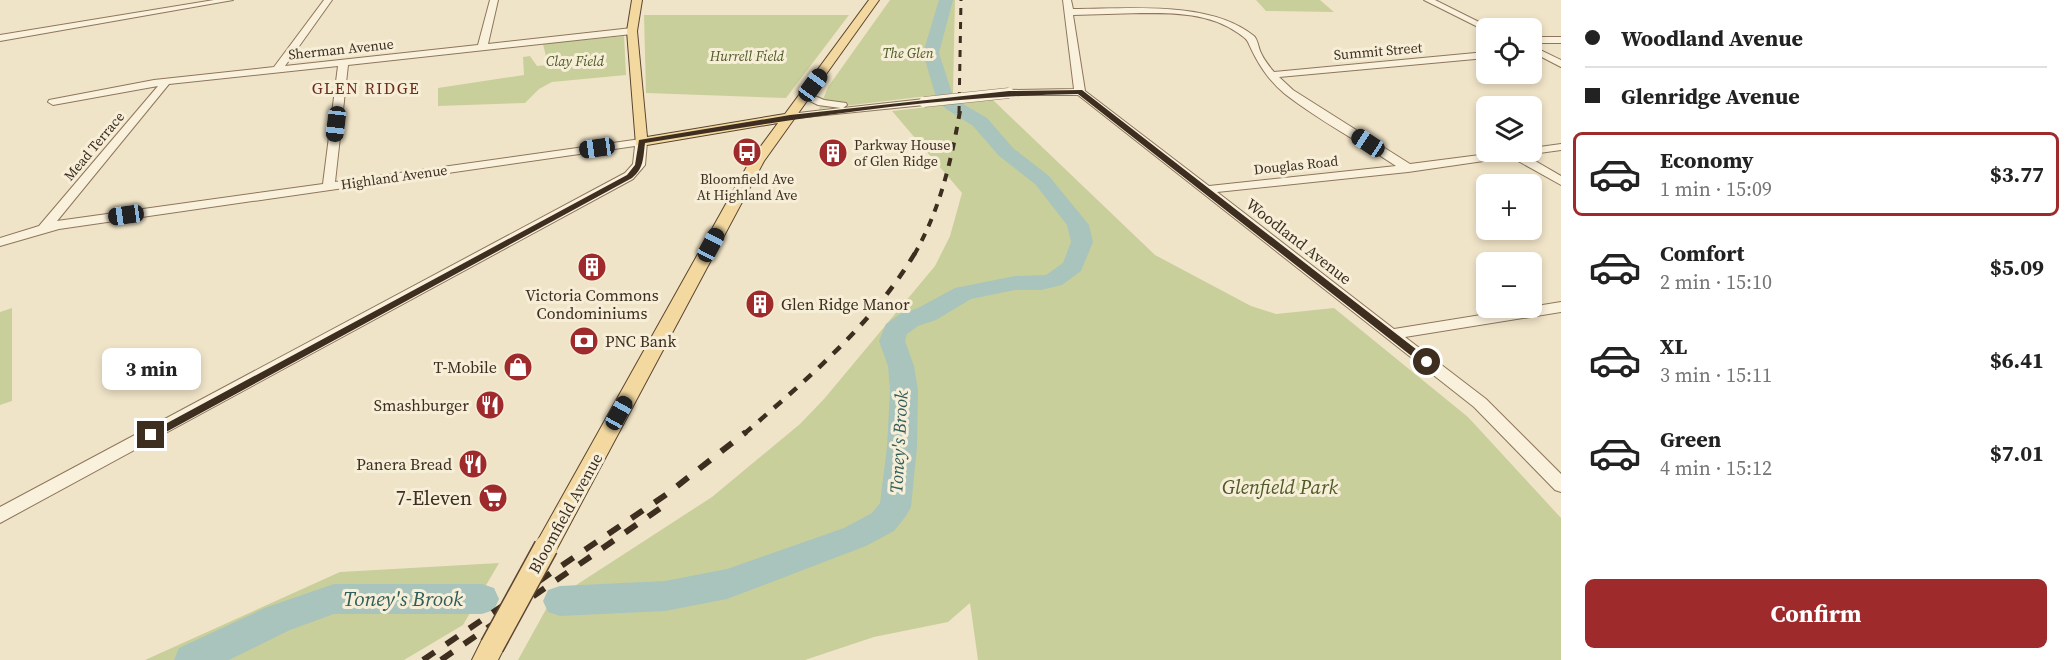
<!DOCTYPE html>
<html lang="en">
<head>
<meta charset="utf-8">
<style>
  :root { --surface:#fff; --page:#f6f6f6; --text:#222; --muted:#767676; --line:#e0e0e0; --accent:#9e2a2b }
  body { margin:0; font-family:"Source Serif 4",serif; background:var(--page); color:var(--text); height:100vh; display:flex; flex-direction:column; font-size:22px; white-space:nowrap }
  * { box-sizing:border-box; margin:0 }
  p { font-size:20px; color:var(--muted) }
  .icon { flex:none; width:33px; height:33px; fill:none; stroke:currentColor; stroke-width:2; stroke-linecap:round; stroke-linejoin:round }
  .map { position:relative; flex:1; overflow:hidden }
  .side { display:flex; flex-direction:column; background:var(--surface); width:510px }
  .side>* { flex:none }
  .guide { display:grid; align-content:center; height:132px; padding:0 24px; background:var(--surface) }
  .fabs { position:absolute; left:1476px; top:18px; display:grid; gap:12px }
  .fabs a { display:grid; place-items:center; width:66px; height:66px; border-radius:9px; background:var(--surface); box-shadow:0 3px 9px #0003; font-size:30px }
  .end { position:absolute; width:27px; height:27px; margin:-14px; border:8px solid #3d2e20; background:#fff; box-shadow:0 0 0 3px #fff }
  .from { border-radius:50% }
  .bubble { position:absolute; height:42px; border-radius:9px; background:var(--surface); box-shadow:0 3px 9px #0003; font-size:20px; font-weight:700; line-height:42px; text-align:center }
  .car { position:absolute; width:18px; height:36px; margin:-18px -9px; border-radius:8px; box-shadow:0 0 4px 2px #0007; background:linear-gradient(#222 24%,#8ab4d8 0 40%,#222 0 76%,#8ab4d8 0 86%,#222 0) }
  .guide b { display:flex; align-items:center; gap:21px; height:57px; font-size:22px }
  .guide b+b { border-top:2px solid var(--line) }
  .guide i { width:15px; height:15px; background:var(--text) }
  ul { padding:0; list-style:none }
  li { display:flex; align-items:center; gap:18px; height:84px; margin:0 12px 9px; padding:0 12px; border:3px solid transparent; border-radius:9px }
  li div { flex:1 }
  li b { display:block; font-size:22px }
  li em { font-style:normal; font-weight:700 }
  li.selected { border-color:var(--accent) }
  li>.icon { width:54px; height:54px; stroke-width:1.5 }
  .button { display:flex; gap:12px; margin-top:auto; padding:12px 24px }
  .button a { flex:1; height:69px; border-radius:9px; background:var(--accent); color:#fff; font-size:24px; font-weight:700; line-height:69px; text-align:center }
  main { display:flex; flex:1; min-height:0 }
  .map>svg:first-child { display:block }
  .green { fill:#c9cf9b }
  .lines { fill:none; stroke-linecap:round; stroke-linejoin:round }
  .river { fill:#a9c4bc; fill-rule:evenodd }
  .minor-casing { stroke:#8d765c; stroke-width:2 }
  .major-casing { stroke:#5b4430; stroke-width:2 }
  .minor { fill:#faf1dc; fill-rule:evenodd }
  .major { fill:#f3d9a0; fill-rule:evenodd }
  .rail-far3 { stroke:#3d2e20; stroke-width:3; stroke-dasharray:7 7; stroke-linecap:butt }
  .rail-far2 { stroke:#3d2e20; stroke-width:4; stroke-dasharray:8 8; stroke-linecap:butt }
  .rail-far1 { stroke:#3d2e20; stroke-width:4.5; stroke-dasharray:10 10; stroke-linecap:butt }
  .rail { stroke:#3d2e20; stroke-width:6; stroke-dasharray:14 14; stroke-linecap:butt }
  .minor-bridge-casing { stroke:#8d765c; stroke-width:11; stroke-linecap:butt }
  .major-bridge-casing { stroke:#5b4430; stroke-width:26; stroke-linecap:butt }
  .minor-bridge { stroke:#faf1dc; stroke-width:10 }
  .major-bridge { stroke:#f3d9a0; stroke-width:23 }
  .route { fill:#3d2e20 }
  .labels { text-anchor:middle; stroke-width:6; stroke-linejoin:round; paint-order:stroke }
  .far-street-label { font-size:14px; fill:#3d2e20; stroke:#f7eed8 }
  .far-park-label { font-size:14px; font-style:italic; fill:#4d5a26; stroke:#f7eed8 }
  .far-poi-label { font-size:14px; fill:#3d2e20; stroke:#f7eed8; text-anchor:start }
  .far-quarter-label { font-size:16px; letter-spacing:1.5px; fill:#6b2e1e; stroke:#f7eed8 }
  .street-label { font-size:16px; fill:#3d2e20; stroke:#f7eed8 }
  .poi-label { font-size:16px; fill:#3d2e20; stroke:#f7eed8; text-anchor:end }
  .water-label { font-size:18px; font-style:italic; fill:#2f5d5a; stroke:#f7eed8 }
  .near-park-label { font-size:20px; font-style:italic; fill:#4d5a26; stroke:#f7eed8 }
  .near-poi-label { font-size:20px; fill:#3d2e20; stroke:#f7eed8; text-anchor:end }
  .near-water-label { font-size:21px; font-style:italic; fill:#2f5d5a; stroke:#f7eed8 }
</style>
</head>
<body>
<main>
<div class="map">
<svg width="1561" height="660" viewBox="0 0 1561 660">
  <rect width="100%" height="100%" fill="#f0e4c8"/>
  <g class="green">
    <polygon points="890,0 955,0 953,93 819,109 828,87"/>
    <polygon points="1256,0 1320,0 1334,12 1266,11"/>
    <polygon points="644,15 849,15 786,98 646,93"/>
    <polygon points="624,36 626,75 552,82 539,89 525,103 438,106 438,88 524,75 523,57 530,56 537,66 548,65 543,44"/>
    <polygon points="993,100 1155,255 1251,306 1276,314 1334,308 1468,417 1561,518 1561,660 978,660 970,603 948,622 874,637 805,660 518,660 550,602 712,497 800,424 824,399 935,266 950,236 962,193 892,111"/>
    <polygon points="12,308 12,401 0,405 0,312"/>
    <polygon points="499,563 463,625 404,660 145,660 340,572"/>
  </g>
  <g class="lines">
    <g class="river">
      <polygon points="939,0 953,0 939,53 953,96 958,101 987,118 1013,148 1049,176 1089,225 1093,242 1081,271 1062,285 1041,290 1015,290 971,299 936,320 918,326 907,334 905,341 914,366 918,390 917,447 911,507 906,516 894,531 866,546 727,599 665,611 560,616 548,612 543,601 548,590 560,586 665,581 727,569 844,528 872,513 880,503 887,447 890,390 888,366 879,341 886,324 900,314 918,308 955,288 1015,276 1046,275 1063,263 1071,242 1067,225 1035,184 999,156 973,126 946,109 936,97 923,53"/>
      <polygon points="334,584 482,584 494,588 499,599 494,610 482,614 334,614 290,630 229,660 174,660 179,648 267,607"/>
    </g>
    <g class="minor-casing">
      <g id="minor">
        <polygon points="214,0 233,0 0,41 0,35"/>
        <path d="M324 0H332L285 66 478 45 490 0H498L488 44 632 28 637 31 632 34 348 65 335 182 641 139 647 142 645 165 633 179 0 523V507L625 173 633 164 635 146 59 229 0 246V238L39 226 158 86 53 105 48 102 49 100 154 80 274 67ZM338 66 323 184 57 221 169 84Z"/>
        <path d="M1063 0H1071L1073 9C1127 9 1210 0 1254 36 1258 40 1258 47 1261 53 1264 60 1269 66 1274 72L1486 52V58L1279 77 1293 90 1410 164 1503 152H1532V148L1561 144V150L1525 155 1561 176V185L1511 157 1408 172 1217 192 1394 329 1561 302V312L1405 337 1486 399 1561 474V492L1555 490 1474 407 1078 95H1005V91L1009 90 1074 89ZM1141 13C1175 13 1210 13 1238 33 1242 36 1246 38 1248 42 1257 62 1267 79 1285 94 1318 120 1360 142 1396 166L1209 186 1085 91 1073 15Z"/>
        <polygon points="1424,0 1435,0 1491,28 1484,30"/>
        <rect x="1532" y="37" width="29" height="6"/>
        <polygon points="1532,46 1561,60 1561,67 1532,52"/>
        <polygon points="806,92 824,100 846,103 847,105 843,108 924,99 929,102 924,105 786,119 786,115 790,114 841,108 818,105 802,97 802,93"/>
      </g>
    </g>
    <g class="major-casing">
      <g id="major">
        <polygon points="632,0 642,0 637,31 647,137 785,114 869,0 879,0 764,161 554,554 546,557 538,554 534,547 538,540 750,161 778,123 641,146 636,145 627,31"/>
        <polygon points="492,634 501,638 505,646 498,660 472,660 483,638"/>
      </g>
    </g>
    <use href="#minor" class="minor"/>
    <use href="#major" class="major"/>
    <polyline class="rail-far3" points="959,113 961,0"/>
    <path class="rail-far2" d="M914 255C940 210 951 162 960 111"/>
    <path class="rail-far1" d="M744 434C806 380 872 325 915 253"/>
    <g class="rail">
      <polyline points="423,660 667,494 746,432"/>
      <polyline points="441,660 665,505"/>
    </g>
    <g class="minor-bridge-casing">
      <polyline id="minor-bridge" points="924,102 1009,93"/>
    </g>
    <g class="major-bridge-casing">
      <polyline id="major-bridge" points="492,646 546,547"/>
    </g>
    <use href="#minor-bridge" class="minor-bridge"/>
    <use href="#major-bridge" class="major-bridge"/>
  </g>
  <path class="route" d="M1082 90 1430 360V365H1423L1078 94C933 96 788 120 645 143 643 158 644 168 632 178L155 438 151 439 145 435 627 175 635 165 639 140 790 115 1009 91Z"/>
  <defs>
    <g id="bus-disc" transform="scale(1.5)"><circle r="9.5" fill="#9e2a2b" stroke="#f7eed8"/><path d="M-5-6H5V4H4V6H2V4H-2V6H-4V4H-5ZM-3.5-4V0h7V-4ZM-3.5 1.2v1.5H-2V1.2ZM2 1.2v1.5H3.5V1.2Z" fill="#fff"/></g>
    <g id="building-disc" transform="scale(1.5)"><circle r="9.5" fill="#9e2a2b" stroke="#f7eed8"/><path d="M-4-6H4V6H1V3H-1V6H-4ZM-2.5-4.3h1.7v1.8h-1.7ZM.8-4.3h1.7v1.8H.8ZM-2.5-1h1.7V.8h-1.7ZM.8-1h1.7V.8H.8Z" fill="#fff"/></g>
    <g id="bank-disc" transform="scale(1.5)"><circle r="9.5" fill="#9e2a2b" stroke="#f7eed8"/><path d="M-6-4H6V4H-6ZM0-2.3a2.3 2.3 0 1 0 0 4.6a2.3 2.3 0 1 0 0-4.6Z" fill="#fff"/></g>
    <g id="shop-disc" transform="scale(1.5)"><circle r="9.5" fill="#9e2a2b" stroke="#f7eed8"/><path d="M-5-2.5h2.3a2.7 3.5 0 0 1 5.4 0H5L5.5 6h-11ZM-1.5-2.5h3a1.5 2.3 0 0 0-3 0Z" fill="#fff"/></g>
    <g id="restaurant-disc" transform="scale(1.5)"><circle r="9.5" fill="#9e2a2b" stroke="#f7eed8"/><path d="M-5-6h1v4h1v-4h1v4h1v-4h1v5L-1.5 .5V6h-2V.5L-5-1ZM5-6V6H3V1.5H1.5Q1.5-4 5-6Z" fill="#fff"/></g>
    <g id="supermarket-disc" transform="scale(1.5)"><circle r="9.5" fill="#9e2a2b" stroke="#f7eed8"/><path d="M-6-5.5h2.5l.6 2H6L4.5 2H-2.5L-4.4-4H-6ZM-1.5 3.2a1.3 1.3 0 1 0 .1 0ZM3 3.2a1.3 1.3 0 1 0 .1 0Z" fill="#fff"/></g>
  </defs>
  <g fill-rule="evenodd">
    <use href="#bus-disc" x="747" y="152"/>
    <use href="#building-disc" x="833" y="153"/>
    <use href="#building-disc" x="592" y="267"/>
    <use href="#building-disc" x="760" y="304"/>
    <use href="#bank-disc" x="584" y="341"/>
    <use href="#shop-disc" x="518" y="367"/>
    <use href="#restaurant-disc" x="490" y="405"/>
    <use href="#restaurant-disc" x="473" y="464"/>
    <use href="#supermarket-disc" x="493" y="498"/>
  </g>
  <g class="labels">
    <g class="far-street-label">
      <text transform="translate(341 49) rotate(-6)" y="5">Sherman Avenue</text>
      <text transform="translate(1378 51) rotate(-5)" y="5">Summit Street</text>
      <text transform="translate(94 146) rotate(-50)" y="5">Mead Terrace</text>
      <text transform="translate(1296 165) rotate(-6)" y="5">Douglas Road</text>
      <text transform="translate(394 177) rotate(-8)" y="5">Highland Avenue</text>
    </g>
    <g class="far-park-label">
      <text x="908" y="58">The Glen</text>
      <text x="747" y="61">Hurrell Field</text>
      <text x="575" y="66">Clay Field</text>
    </g>
    <g class="far-poi-label">
      <text x="854" y="150">Parkway House<tspan x="854" dy="16">of Glen Ridge</tspan></text>
      <text x="747" y="184" text-anchor="middle">Bloomfield Ave<tspan x="747" dy="16">At Highland Ave</tspan></text>
    </g>
    <g class="far-quarter-label">
      <text x="366" y="94">GLEN RIDGE</text>
    </g>
    <g class="street-label">
      <text transform="translate(1299 241) rotate(38)" y="6">Woodland Avenue</text>
      <text transform="translate(565 513) rotate(-61)" y="6">Bloomfield Avenue</text>
    </g>
    <g class="poi-label">
      <text x="592" y="301" text-anchor="middle">Victoria Commons<tspan x="592" dy="18">Condominiums</tspan></text>
      <text x="781" y="310" text-anchor="start">Glen Ridge Manor</text>
      <text x="605" y="347" text-anchor="start">PNC Bank</text>
      <text x="497" y="373">T-Mobile</text>
      <text x="469" y="411">Smashburger</text>
      <text x="452" y="470">Panera Bread</text>
    </g>
    <g class="water-label">
      <text transform="translate(899 442) rotate(-87)" y="6">Toney's Brook</text>
    </g>
    <g class="near-park-label">
      <text x="1280" y="494">Glenfield Park</text>
    </g>
    <g class="near-poi-label">
      <text x="472" y="505">7-Eleven</text>
    </g>
    <g class="near-water-label">
      <text x="403" y="606">Toney's Brook</text>
    </g>
  </g>
</svg>
<div class="fabs">
<a><svg class="icon" aria-label="locate" viewBox="0 0 24 24"><circle cx="12" cy="12" r="6"/><path d="M12 2v4M12 18v4M2 12h4M18 12h4"/></svg></a>
<a><svg class="icon" aria-label="layers" viewBox="0 0 24 24"><path d="M12 4l9 5-9 5-9-5zM3 14l9 5 9-5"/></svg></a>
<a>+</a>
<a>−</a>
</div>
<i class="end from" style="left:1427px;top:362px"></i>
<i class="end" style="left:151px;top:435px"></i>
<div class="bubble" style="left:102px;top:348px;width:99px">3 min</div>
<i class="car" style="left:813px;top:85px;rotate:36deg"></i>
<i class="car" style="left:336px;top:124px;rotate:187deg"></i>
<i class="car" style="left:1368px;top:143px;rotate:303deg"></i>
<i class="car" style="left:597px;top:148px;rotate:262deg"></i>
<i class="car" style="left:126px;top:215px;rotate:262deg"></i>
<i class="car" style="left:711px;top:245px;rotate:28deg"></i>
<i class="car" style="left:619px;top:413px;rotate:29deg"></i>
</div>
<section class="side">
<div class="guide">
<b><i class="from"></i>Woodland Avenue</b>
<b><i></i>Glenridge Avenue</b>
</div>
<ul>
<li class="selected"><svg class="icon" aria-label="car" viewBox="0 0 24 24"><path d="M5 17H2v-5l4-1 3-4h7l3 4 3 1v5h-3M9 17h6M6 11h13"/><circle cx="7" cy="17" r="2"/><circle cx="17" cy="17" r="2"/></svg><div><b>Economy</b><p>1 min · 15:09</p></div><em>$3.77</em></li>
<li><svg class="icon" aria-label="car" viewBox="0 0 24 24"><path d="M5 17H2v-5l4-1 3-4h7l3 4 3 1v5h-3M9 17h6M6 11h13"/><circle cx="7" cy="17" r="2"/><circle cx="17" cy="17" r="2"/></svg><div><b>Comfort</b><p>2 min · 15:10</p></div><em>$5.09</em></li>
<li><svg class="icon" aria-label="car" viewBox="0 0 24 24"><path d="M5 17H2v-5l4-1 3-4h7l3 4 3 1v5h-3M9 17h6M6 11h13"/><circle cx="7" cy="17" r="2"/><circle cx="17" cy="17" r="2"/></svg><div><b>XL</b><p>3 min · 15:11</p></div><em>$6.41</em></li>
<li><svg class="icon" aria-label="car" viewBox="0 0 24 24"><path d="M5 17H2v-5l4-1 3-4h7l3 4 3 1v5h-3M9 17h6M6 11h13"/><circle cx="7" cy="17" r="2"/><circle cx="17" cy="17" r="2"/></svg><div><b>Green</b><p>4 min · 15:12</p></div><em>$7.01</em></li>
</ul>
<div class="button"><a>Confirm</a></div>
</section>
</main>
</body>
</html>
